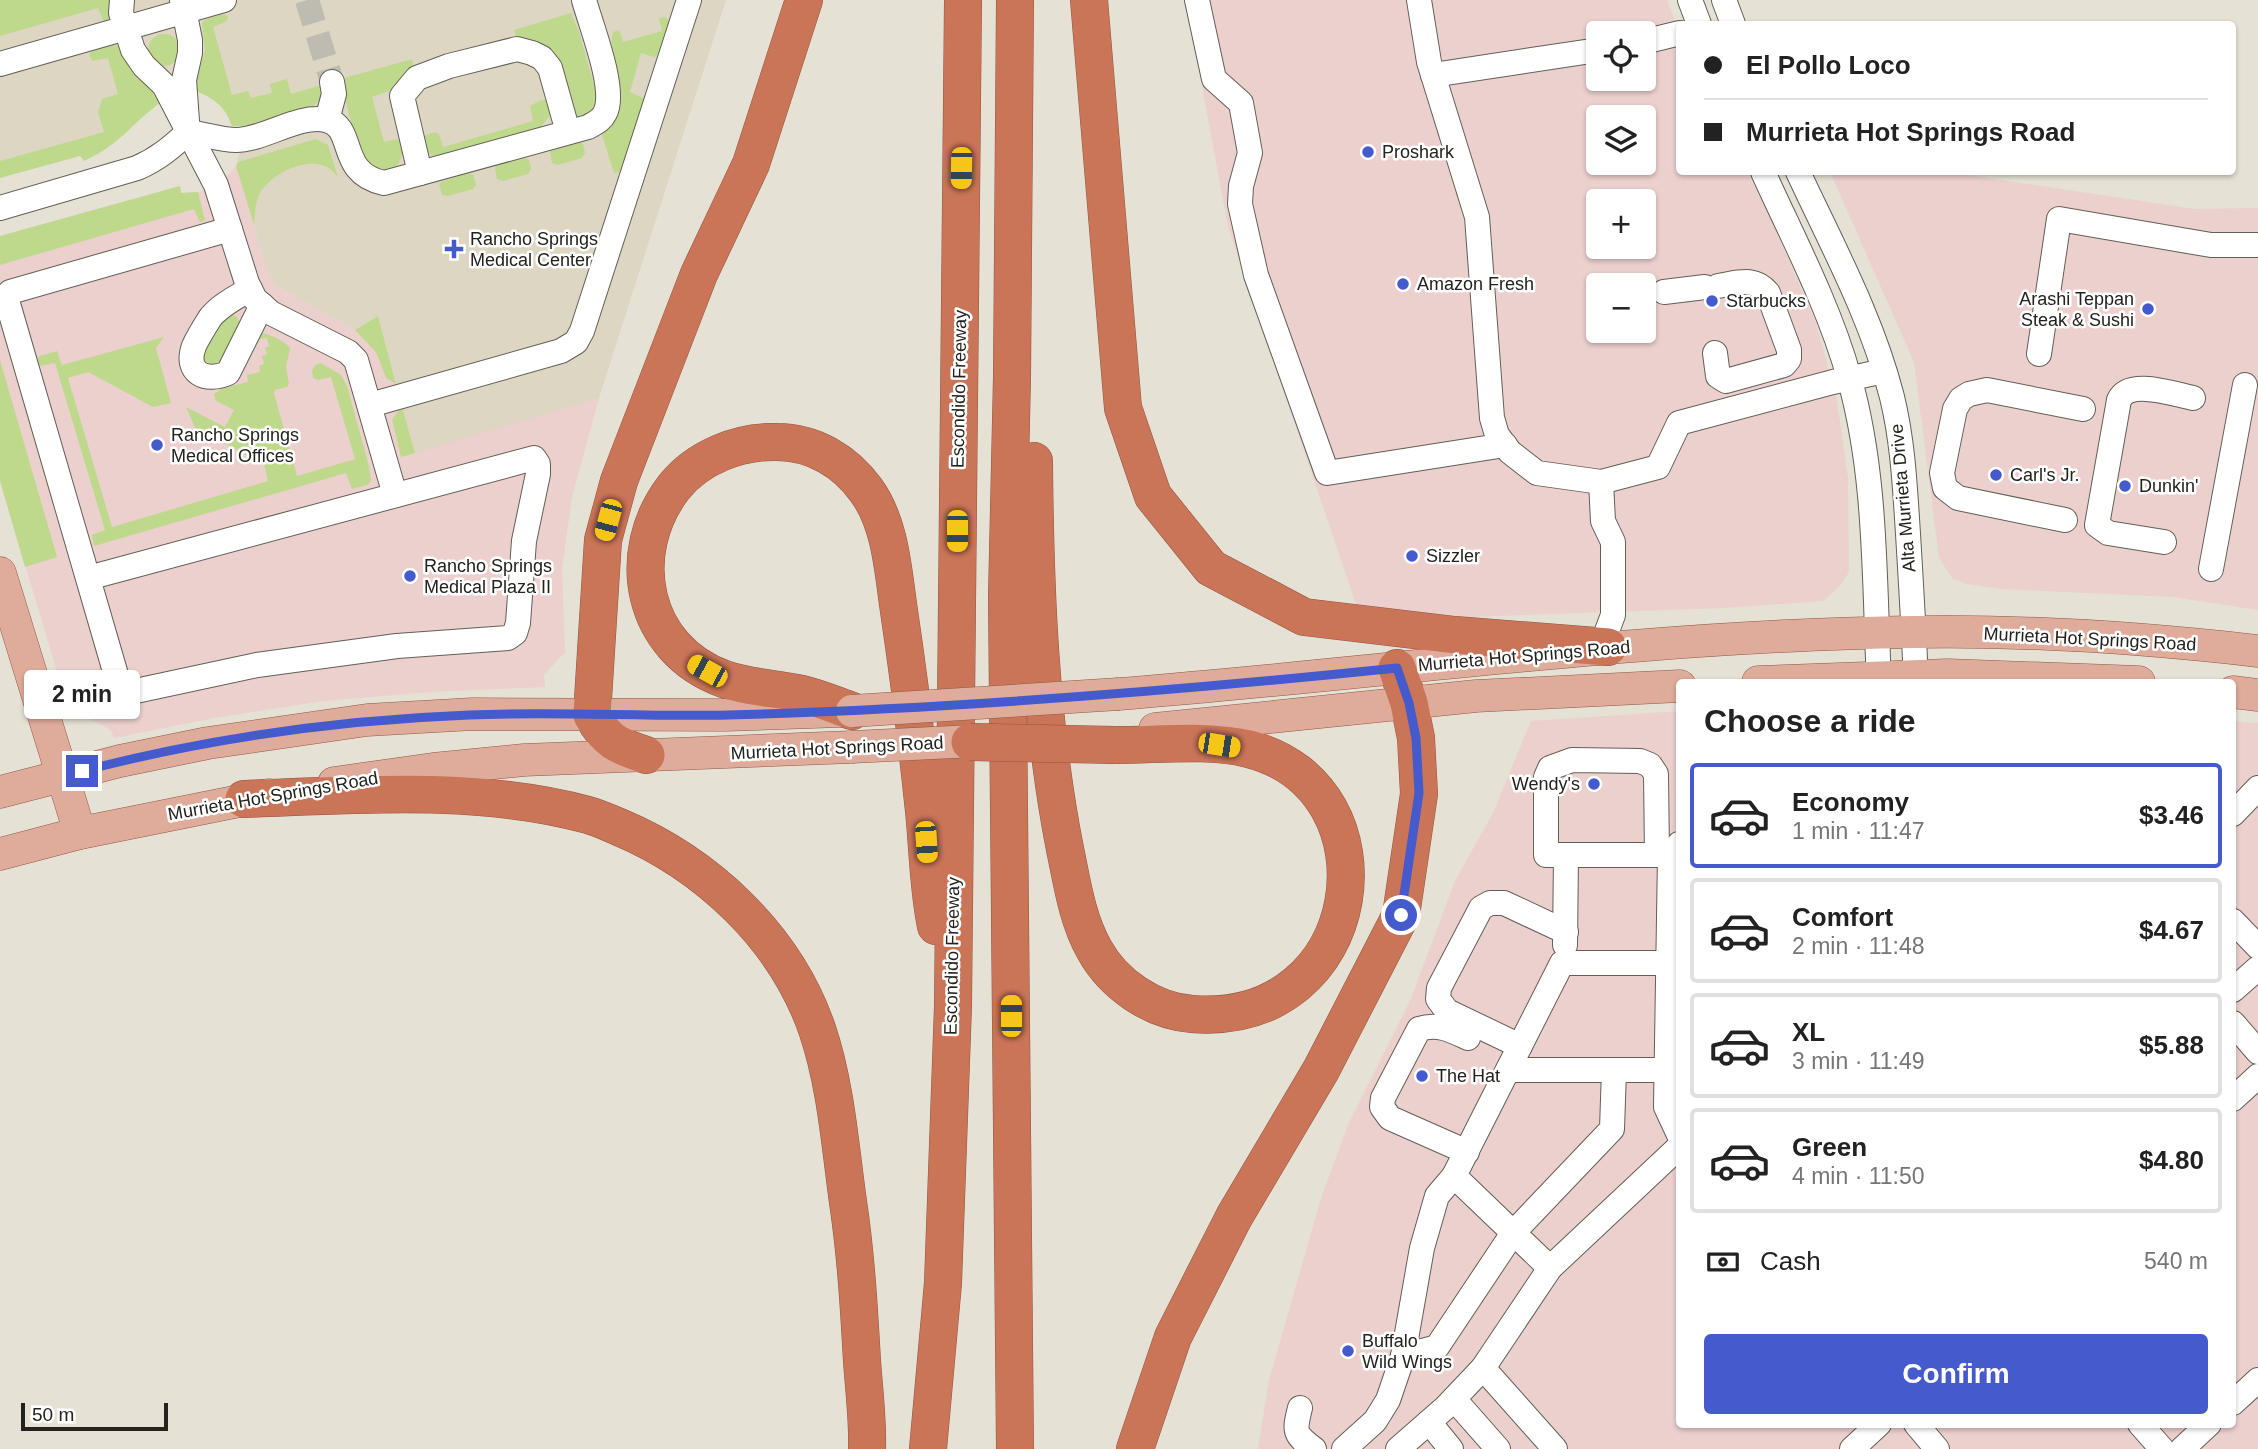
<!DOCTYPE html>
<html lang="en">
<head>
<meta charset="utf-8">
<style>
  :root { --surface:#fff; --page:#f6f6f6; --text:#222; --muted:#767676; --line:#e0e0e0; --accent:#445acd }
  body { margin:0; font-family:Arial,sans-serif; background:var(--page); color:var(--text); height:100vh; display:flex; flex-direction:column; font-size:26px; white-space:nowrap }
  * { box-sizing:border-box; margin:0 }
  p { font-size:23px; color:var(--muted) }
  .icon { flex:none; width:38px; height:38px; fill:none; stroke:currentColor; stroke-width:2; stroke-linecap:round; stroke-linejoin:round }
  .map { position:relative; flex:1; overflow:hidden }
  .details { position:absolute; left:1676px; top:679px; width:560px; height:749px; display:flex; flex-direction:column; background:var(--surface); border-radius:7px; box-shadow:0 2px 5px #0004 }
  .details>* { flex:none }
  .banner { position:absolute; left:1676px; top:21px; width:560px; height:154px; border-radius:7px; box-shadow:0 2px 5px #0004; display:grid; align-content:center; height:154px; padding:0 28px; background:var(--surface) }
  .buttons { position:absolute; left:1586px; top:21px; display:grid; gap:14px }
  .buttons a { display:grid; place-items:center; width:70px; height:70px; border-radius:7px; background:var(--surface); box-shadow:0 2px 5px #0004; font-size:35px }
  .scale { position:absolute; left:21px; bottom:18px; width:147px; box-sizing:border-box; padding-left:7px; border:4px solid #23221d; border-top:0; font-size:19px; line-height:24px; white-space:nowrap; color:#23221d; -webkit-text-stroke:5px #fff; paint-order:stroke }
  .end { position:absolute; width:32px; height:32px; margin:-16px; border:9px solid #445acd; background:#fff; box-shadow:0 0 0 4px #fff }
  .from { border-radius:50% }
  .bubble { position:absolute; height:49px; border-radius:7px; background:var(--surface); box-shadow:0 2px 5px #0004; font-size:23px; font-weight:600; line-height:49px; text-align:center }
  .car { position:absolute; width:21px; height:42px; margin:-21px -10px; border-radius:9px; box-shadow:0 0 5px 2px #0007; background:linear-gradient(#f5c518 24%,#345 0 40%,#f5c518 0 76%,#345 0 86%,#f5c518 0) }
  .banner b { display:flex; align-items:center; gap:24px; height:66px; font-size:26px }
  .banner b+b { border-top:2px solid var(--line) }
  .banner i { width:18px; height:18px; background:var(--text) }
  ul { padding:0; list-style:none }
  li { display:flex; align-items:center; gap:21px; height:105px; margin:0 14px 10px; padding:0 14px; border:4px solid var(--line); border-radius:7px }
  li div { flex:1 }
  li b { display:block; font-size:26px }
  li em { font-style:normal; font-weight:600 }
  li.on { border-color:var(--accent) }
  li>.icon { width:63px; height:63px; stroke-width:1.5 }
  h2 { padding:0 28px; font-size:32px; line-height:84px }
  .pay { display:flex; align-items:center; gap:18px; height:77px; padding:0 28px; font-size:26px }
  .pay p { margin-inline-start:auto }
  .action { display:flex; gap:14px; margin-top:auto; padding:14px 28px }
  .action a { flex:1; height:80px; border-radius:7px; background:var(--accent); color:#fff; font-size:28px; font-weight:600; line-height:80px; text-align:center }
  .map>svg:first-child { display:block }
  .commercial { fill:#ebd0ce; fill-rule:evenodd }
  .built { fill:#dcd6c3 }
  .green { fill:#bfd98c }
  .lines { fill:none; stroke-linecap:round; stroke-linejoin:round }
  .minor-tunnel { stroke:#bebbb0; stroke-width:24; stroke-dasharray:24 12; stroke-linecap:butt }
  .minor-casing { stroke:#635f55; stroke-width:26 }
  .major-casing { stroke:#905743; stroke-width:33 }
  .highway-casing { stroke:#905743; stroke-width:38 }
  .minor { stroke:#fff; stroke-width:24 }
  .major { stroke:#dfac9b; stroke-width:32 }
  .highway { stroke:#ca7458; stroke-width:37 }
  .major-bridge-casing { stroke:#905743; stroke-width:33; stroke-linecap:butt }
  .highway-bridge-casing { stroke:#905743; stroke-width:38; stroke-linecap:butt }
  .major-bridge { stroke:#dfac9b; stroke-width:32 }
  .highway-bridge { stroke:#ca7458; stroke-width:37 }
  .route { stroke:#445acd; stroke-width:9 }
  .poi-dot { fill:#445acd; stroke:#fff; stroke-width:2.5 }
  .labels { text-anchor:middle; stroke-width:5; stroke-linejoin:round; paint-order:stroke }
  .poi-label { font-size:18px; fill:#23221d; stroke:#fff; text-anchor:start }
  .street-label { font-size:18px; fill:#23221d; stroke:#fff }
</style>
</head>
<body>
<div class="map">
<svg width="2258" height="1449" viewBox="0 0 2258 1449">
  <rect width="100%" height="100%" fill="#e5e1d5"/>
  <g class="commercial">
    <path d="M1189 0H1667L1680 34V172H1747L1771 219 1816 323 1837 400 1848 477 1849 572 1840 586 1823 601 1725 608 1440 618 1357 607 1228 227 1205 103ZM1598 33H1643V79H1598ZM1598 117H1643V163H1598ZM1598 201H1643V247H1598ZM1598 285H1643V331H1598Z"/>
    <polygon points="236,166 268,273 275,285 355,330 378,316 400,398 563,408 599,398 572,497 562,569 565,652 544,675 545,687 431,692 324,701 214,718 114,738 111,730 78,713 70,715 0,481 0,236 180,186 181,193 198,192 212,188 228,175"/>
    <polygon points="1830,172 1948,172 2195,209 2258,208 2258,610 2173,597 2002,589 1966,584 1952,578 1939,558 1914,362"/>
    <polygon points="1680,711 1680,1424 2233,1424 2233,721 2258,723 2258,1449 1258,1449 1269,1380 1321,1198 1348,1125 1410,1001 1455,881 1493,813 1531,721"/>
  </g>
  <polygon class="built" points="0,0 726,0 599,398 415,453 378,316 355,330 275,285 268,273 236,166 244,137 242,121 226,94 164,85 112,135 0,178"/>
  <g class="green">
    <polygon points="0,0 109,0 112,14 111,21 104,22 98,8 0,36"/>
    <path d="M571 13 579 32 597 96C594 109 589 115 576 116L517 40 514 30Z"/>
    <path d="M221 14 228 16 227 21 213 27 232 95 248 91 251 98 272 93 270 84 287 79 291 94 322 85C323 96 319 103 309 108L243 126H232C225 106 214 98 195 91L198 71 205 51 202 23 204 20Z"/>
    <path d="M665 17 669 21 657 55 654 57 641 53 630 92 645 99 621 172 614 173 602 135C607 128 614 122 618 114 630 88 606 60 613 32L619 30 623 42 662 31 659 18Z"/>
    <circle cx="164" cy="50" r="16"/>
    <path d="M110 45 120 46 131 70 137 78 152 89 161 102C131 124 121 144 84 161L80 156 0 178V161L104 132 98 112 102 99 118 94 108 58 92 61 89 54 95 49Z"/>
    <path d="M412 59 414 69 395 89 372 97 384 142 397 139C405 148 403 158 396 167 359 189 347 102 341 79Z"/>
    <polygon points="541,100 546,100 551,114 541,127 446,155 433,156 423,149 424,136 435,132 439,134 443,147 533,121 530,106"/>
    <path d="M316 139 328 145 338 178C321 149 274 170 260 193 255 203 255 214 254 225L236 166 238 162Z"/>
    <polygon points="579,142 583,144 585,153 582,158 558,165 552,163 550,153 551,150"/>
    <polygon points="524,157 529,160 531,169 528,174 503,181 497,179 495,168 496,166"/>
    <polygon points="469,173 473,175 476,185 473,189 448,196 442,195 439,184 441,182"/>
    <polygon points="180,186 181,193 198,192 205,221 200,222 194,209 0,265 0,236"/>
    <polygon points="228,312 237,317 241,325 223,363 209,369 208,362 203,364 199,347"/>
    <polygon points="378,316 396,384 386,378 376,352 355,330"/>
    <path d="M257 332C267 333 284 340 290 348L286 367 289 384 287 387 275 390 274 393 297 476 355 459 331 377 318 380 313 378 312 371 315 365 321 363 341 375 347 386 369 466 371 481 367 485 352 489 346 473 94 546 92 535 105 530 55 363 40 366 37 357 57 351 62 365 164 337 156 348 171 403 153 407 88 372 68 378 112 527 268 481 264 464 195 428 186 407 225 427 234 410 216 401 214 394 223 388 248 382 247 375 260 372 259 366 264 364 262 356 267 354 265 348 269 346 267 338 259 339Z"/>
    <polygon points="0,360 57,557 25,567 0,481"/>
    <polygon points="402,407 415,453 401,457 392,419"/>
  </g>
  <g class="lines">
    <polyline class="minor-tunnel" points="307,0 332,82"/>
    <g class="minor-casing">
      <g id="minor">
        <polyline points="122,0 121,13 133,50 144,66 164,85 216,185 247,283 255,299 271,313 348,352 356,360 395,495"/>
        <polyline points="182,0 190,40 190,53 184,80 187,121"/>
        <polyline points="1197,0 1214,79 1241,103 1250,153 1241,186 1240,204 1256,275 1327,473 1505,445"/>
        <polyline points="1419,0 1429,62 1477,217 1492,418 1497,435 1510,452 1537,473 1601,482 1658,467 1679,423 1833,382 1884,371"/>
        <polyline points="1690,0 1699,24"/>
        <polyline points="1724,0 1733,24"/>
        <polyline points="1643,42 1680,33"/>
        <polyline points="0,64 224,0"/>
        <polyline points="1433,75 1598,50"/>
        <polyline points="327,120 334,94 332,82"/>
        <path d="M188 132C203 134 221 140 236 140 264 140 298 114 326 120 357 127 336 173 384 183L588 127C595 123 601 121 605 113 617 90 591 26 584 0"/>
        <path d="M1763 172C1793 238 1829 306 1849 377 1877 475 1874 581 1879 682"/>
        <path d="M1798 172C1832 245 1872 318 1892 397 1903 442 1905 488 1908 534 1911 583 1914 633 1916 682"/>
        <polyline points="420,173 402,96 417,78 449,66 517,49 532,53 542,58 550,68 568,132"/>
        <path d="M0 208 137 168C158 159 172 147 188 132"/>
        <path d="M250 289C237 297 220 305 210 318 205 326 198 337 194 346 184 373 206 383 228 373L262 305"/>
        <polyline points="1664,292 1705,287"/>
        <path d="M1715 353 1718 376 1726 381 1784 365 1789 359V350L1768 293C1754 276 1738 283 1718 286"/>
        <polyline points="2039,354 2059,219 2211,245 2258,245"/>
        <polyline points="370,405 561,351 576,342 582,331 689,0"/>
        <polyline points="1601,482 1603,521 1613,542 1613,615 1607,631 1608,647"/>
        <polyline points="2065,520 1958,498 1945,488 1942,473 1955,409 1961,399 1969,394 1987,390 2083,409"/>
        <path d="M2164 542 2108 533 2097 525 2119 400C2129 378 2173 394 2193 398"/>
        <polyline points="2211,569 2245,385"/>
        <polyline points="88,578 534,458 538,464 538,474 524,541 518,623 515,633 508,638 397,646 257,665 131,692 124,691 119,685 6,297 10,292 230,229"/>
        <polyline points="2233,814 2258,788"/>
        <polyline points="1679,844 1670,855 1666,1107 1680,1137"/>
        <polyline points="1657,855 1656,774 1650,765 1640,761 1572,760 1550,768 1546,777 1546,855 1670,855"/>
        <polyline points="2233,921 2258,947"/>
        <polyline points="1565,945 1566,855"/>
        <polyline points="2233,990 2258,968"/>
        <polyline points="2233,1023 2258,1052"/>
        <polyline points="1520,1046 1447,1011 1438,999 1439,988 1481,908 1490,903 1504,903 1566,932"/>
        <polyline points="1508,1070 1680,1070"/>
        <polyline points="2233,1099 2258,1076"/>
        <path d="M1467 1152 1390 1118 1382 1107 1383 1098 1419 1029C1438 1023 1451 1030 1468 1038"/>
        <polyline points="1550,1268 1454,1176 1562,963 1680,963"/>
        <polyline points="1403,1356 1422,1248 1437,1196 1454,1176"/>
        <polyline points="1483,1368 1555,1449"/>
        <polyline points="1454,1399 1498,1449"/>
        <polyline points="2233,1403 2258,1380"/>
        <path d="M1300 1408C1294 1432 1294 1434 1314 1449"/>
        <polyline points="1429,1422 1451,1449"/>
        <polyline points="1916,1424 1937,1449"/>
        <polyline points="2140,1424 2162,1449"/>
        <polyline points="1344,1449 1375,1421 1388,1400 1403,1356 1437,1347 1513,1233 1612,1129 1614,1070"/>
        <polyline points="1398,1449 1446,1407 1483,1368 1550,1268 1680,1146"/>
        <polyline points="1852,1449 1879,1424"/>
        <polyline points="2182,1449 2209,1424"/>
      </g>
    </g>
    <g class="major-casing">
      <g id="major">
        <polyline points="0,573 80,833"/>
        <polyline points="1758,682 1948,675 2139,682"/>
        <polyline points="2233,692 2258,695"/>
        <path d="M1119 694C1384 673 1648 635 1914 632 2029 630 2144 638 2258 651"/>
        <polyline points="1155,729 1476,696 1680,686"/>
        <polyline points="334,783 433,769 524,760 852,747"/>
        <polyline points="0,792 120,761 208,743 367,720 473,714 725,715 841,711"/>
        <polyline points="0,854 80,833 269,795"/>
      </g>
    </g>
    <g class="highway-casing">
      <g id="highway">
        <polyline points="1089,0 1123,408 1153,496 1211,568 1304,617 1455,635 1608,647"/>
        <path d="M1034 461C1035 590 1040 722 1065 849 1072 882 1077 919 1094 949 1113 984 1152 1011 1192 1014 1368 1028 1401 788 1249 749 1207 739 1159 745 1115 745"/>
        <path d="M852 711C835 705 819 698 802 694 776 688 749 688 724 679 641 649 623 553 674 487 698 457 739 441 777 442 813 442 845 461 866 490 891 524 893 571 899 611 909 678 917 744 924 811 928 850 928 888 936 926"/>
        <path d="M646 755C618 746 607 742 592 715L603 540 619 481 699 274 751 164 804 0"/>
        <path d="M244 799C358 795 477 785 588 815 599 818 609 823 619 827 707 864 785 937 817 1029 836 1085 840 1145 848 1202 856 1255 859 1308 862 1361 864 1390 868 1420 867 1449"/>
        <polyline points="928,1449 943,1283 953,1006 963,0"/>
        <polyline points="1015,1449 1007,596 1012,377 1015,0"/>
        <polyline points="1135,1449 1173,1337 1234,1217 1321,1070 1401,915 1419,794 1416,738 1409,703 1397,668"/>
      </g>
    </g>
    <use href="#minor" class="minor"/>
    <use href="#major" class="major"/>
    <use href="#highway" class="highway"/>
    <g class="major-bridge-casing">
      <g id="major-bridge">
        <polyline points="852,711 1119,694"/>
        <polyline points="852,747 994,740"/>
      </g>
    </g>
    <g class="highway-bridge-casing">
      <polyline id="highway-bridge" points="970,742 1115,745"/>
    </g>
    <use href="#major-bridge" class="major-bridge"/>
    <use href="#highway-bridge" class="highway-bridge"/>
  </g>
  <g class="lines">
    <path class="route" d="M82 771C209 738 338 720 469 715 555 711 642 717 728 715 952 709 1175 691 1397 668L1409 703 1416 738 1419 793 1401 915"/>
  </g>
  <g class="poi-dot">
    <circle cx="1368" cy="152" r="7"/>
    <path d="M450.5 238.5h7v7h7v7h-7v7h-7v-7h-7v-7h7z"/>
    <circle cx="1403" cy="284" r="7"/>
    <circle cx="1712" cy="301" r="7"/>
    <circle cx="2148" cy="309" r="7"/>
    <circle cx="157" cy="445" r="7"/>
    <circle cx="1996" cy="475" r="7"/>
    <circle cx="2125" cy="486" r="7"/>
    <circle cx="1412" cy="556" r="7"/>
    <circle cx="410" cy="576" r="7"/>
    <circle cx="1594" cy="784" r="7"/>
    <circle cx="1422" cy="1076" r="7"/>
    <circle cx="1348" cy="1351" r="7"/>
  </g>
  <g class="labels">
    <g class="poi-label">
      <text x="1382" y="158">Proshark</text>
      <text x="470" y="245">Rancho Springs<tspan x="470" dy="21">Medical Center</tspan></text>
      <text x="1417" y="290">Amazon Fresh</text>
      <text x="2134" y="305" text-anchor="end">Arashi Teppan<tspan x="2134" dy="21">Steak &amp; Sushi</tspan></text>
      <text x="1726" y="307">Starbucks</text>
      <text x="171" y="441">Rancho Springs<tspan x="171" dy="21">Medical Offices</tspan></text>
      <text x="2010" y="481">Carl's Jr.</text>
      <text x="2139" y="492">Dunkin'</text>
      <text x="1426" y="562">Sizzler</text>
      <text x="424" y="572">Rancho Springs<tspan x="424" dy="21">Medical Plaza II</tspan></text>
      <text x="1580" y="790" text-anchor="end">Wendy's</text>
      <text x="1436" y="1082">The Hat</text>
      <text x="1362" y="1347">Buffalo<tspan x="1362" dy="21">Wild Wings</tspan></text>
    </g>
    <g class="street-label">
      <text transform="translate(959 389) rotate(-89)" y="6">Escondido Freeway</text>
      <text transform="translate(1903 498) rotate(-95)" y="6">Alta Murrieta Drive</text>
      <text transform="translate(2090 639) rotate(3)" y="6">Murrieta Hot Springs Road</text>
      <text transform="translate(1524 656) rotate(-5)" y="6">Murrieta Hot Springs Road</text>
      <text transform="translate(837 748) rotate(-3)" y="6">Murrieta Hot Springs Road</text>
      <text transform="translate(273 796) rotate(-10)" y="6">Murrieta Hot Springs Road</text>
      <text transform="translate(952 956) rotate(-89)" y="6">Escondido Freeway</text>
    </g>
  </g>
</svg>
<div class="buttons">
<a><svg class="icon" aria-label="locate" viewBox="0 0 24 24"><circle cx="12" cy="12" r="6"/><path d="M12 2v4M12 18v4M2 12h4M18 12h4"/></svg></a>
<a><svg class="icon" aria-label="layers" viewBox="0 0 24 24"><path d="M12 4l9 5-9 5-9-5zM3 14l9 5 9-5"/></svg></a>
<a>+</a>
<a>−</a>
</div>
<div class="scale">50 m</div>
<i class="end from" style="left:1401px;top:915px"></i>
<i class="end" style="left:82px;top:771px"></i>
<div class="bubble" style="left:24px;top:670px;width:116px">2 min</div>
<i class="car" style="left:961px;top:168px;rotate:181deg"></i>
<i class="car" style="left:608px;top:520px;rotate:195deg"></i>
<i class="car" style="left:957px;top:531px;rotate:180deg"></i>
<i class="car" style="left:707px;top:671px;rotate:299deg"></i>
<i class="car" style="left:1219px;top:745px;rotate:99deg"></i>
<i class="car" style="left:926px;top:842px;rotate:176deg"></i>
<i class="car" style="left:1011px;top:1016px;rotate:0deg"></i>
<div class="banner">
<b><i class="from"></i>El Pollo Loco</b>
<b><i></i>Murrieta Hot Springs Road</b>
</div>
<section class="details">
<h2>Choose a ride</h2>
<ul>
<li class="on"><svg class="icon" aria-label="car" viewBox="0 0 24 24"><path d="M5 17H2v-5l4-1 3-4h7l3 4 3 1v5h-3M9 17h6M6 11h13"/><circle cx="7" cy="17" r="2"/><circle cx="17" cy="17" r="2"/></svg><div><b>Economy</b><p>1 min · 11:47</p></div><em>$3.46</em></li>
<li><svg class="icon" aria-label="car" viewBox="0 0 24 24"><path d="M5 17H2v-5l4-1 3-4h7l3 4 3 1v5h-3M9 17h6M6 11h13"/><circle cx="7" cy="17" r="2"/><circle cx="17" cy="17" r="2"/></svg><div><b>Comfort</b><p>2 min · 11:48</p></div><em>$4.67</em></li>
<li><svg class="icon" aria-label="car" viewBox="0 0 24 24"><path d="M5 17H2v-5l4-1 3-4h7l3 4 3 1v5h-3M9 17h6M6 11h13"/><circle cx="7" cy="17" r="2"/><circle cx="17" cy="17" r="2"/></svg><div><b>XL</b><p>3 min · 11:49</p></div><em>$5.88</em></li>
<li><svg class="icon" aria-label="car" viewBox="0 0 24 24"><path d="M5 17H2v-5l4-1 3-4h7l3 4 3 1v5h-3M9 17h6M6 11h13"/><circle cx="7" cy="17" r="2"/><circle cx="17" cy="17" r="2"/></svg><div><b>Green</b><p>4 min · 11:50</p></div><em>$4.80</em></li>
</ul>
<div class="pay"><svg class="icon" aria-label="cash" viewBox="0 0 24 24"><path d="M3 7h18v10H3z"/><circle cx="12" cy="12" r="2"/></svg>Cash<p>540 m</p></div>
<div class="action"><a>Confirm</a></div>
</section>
</div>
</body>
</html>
